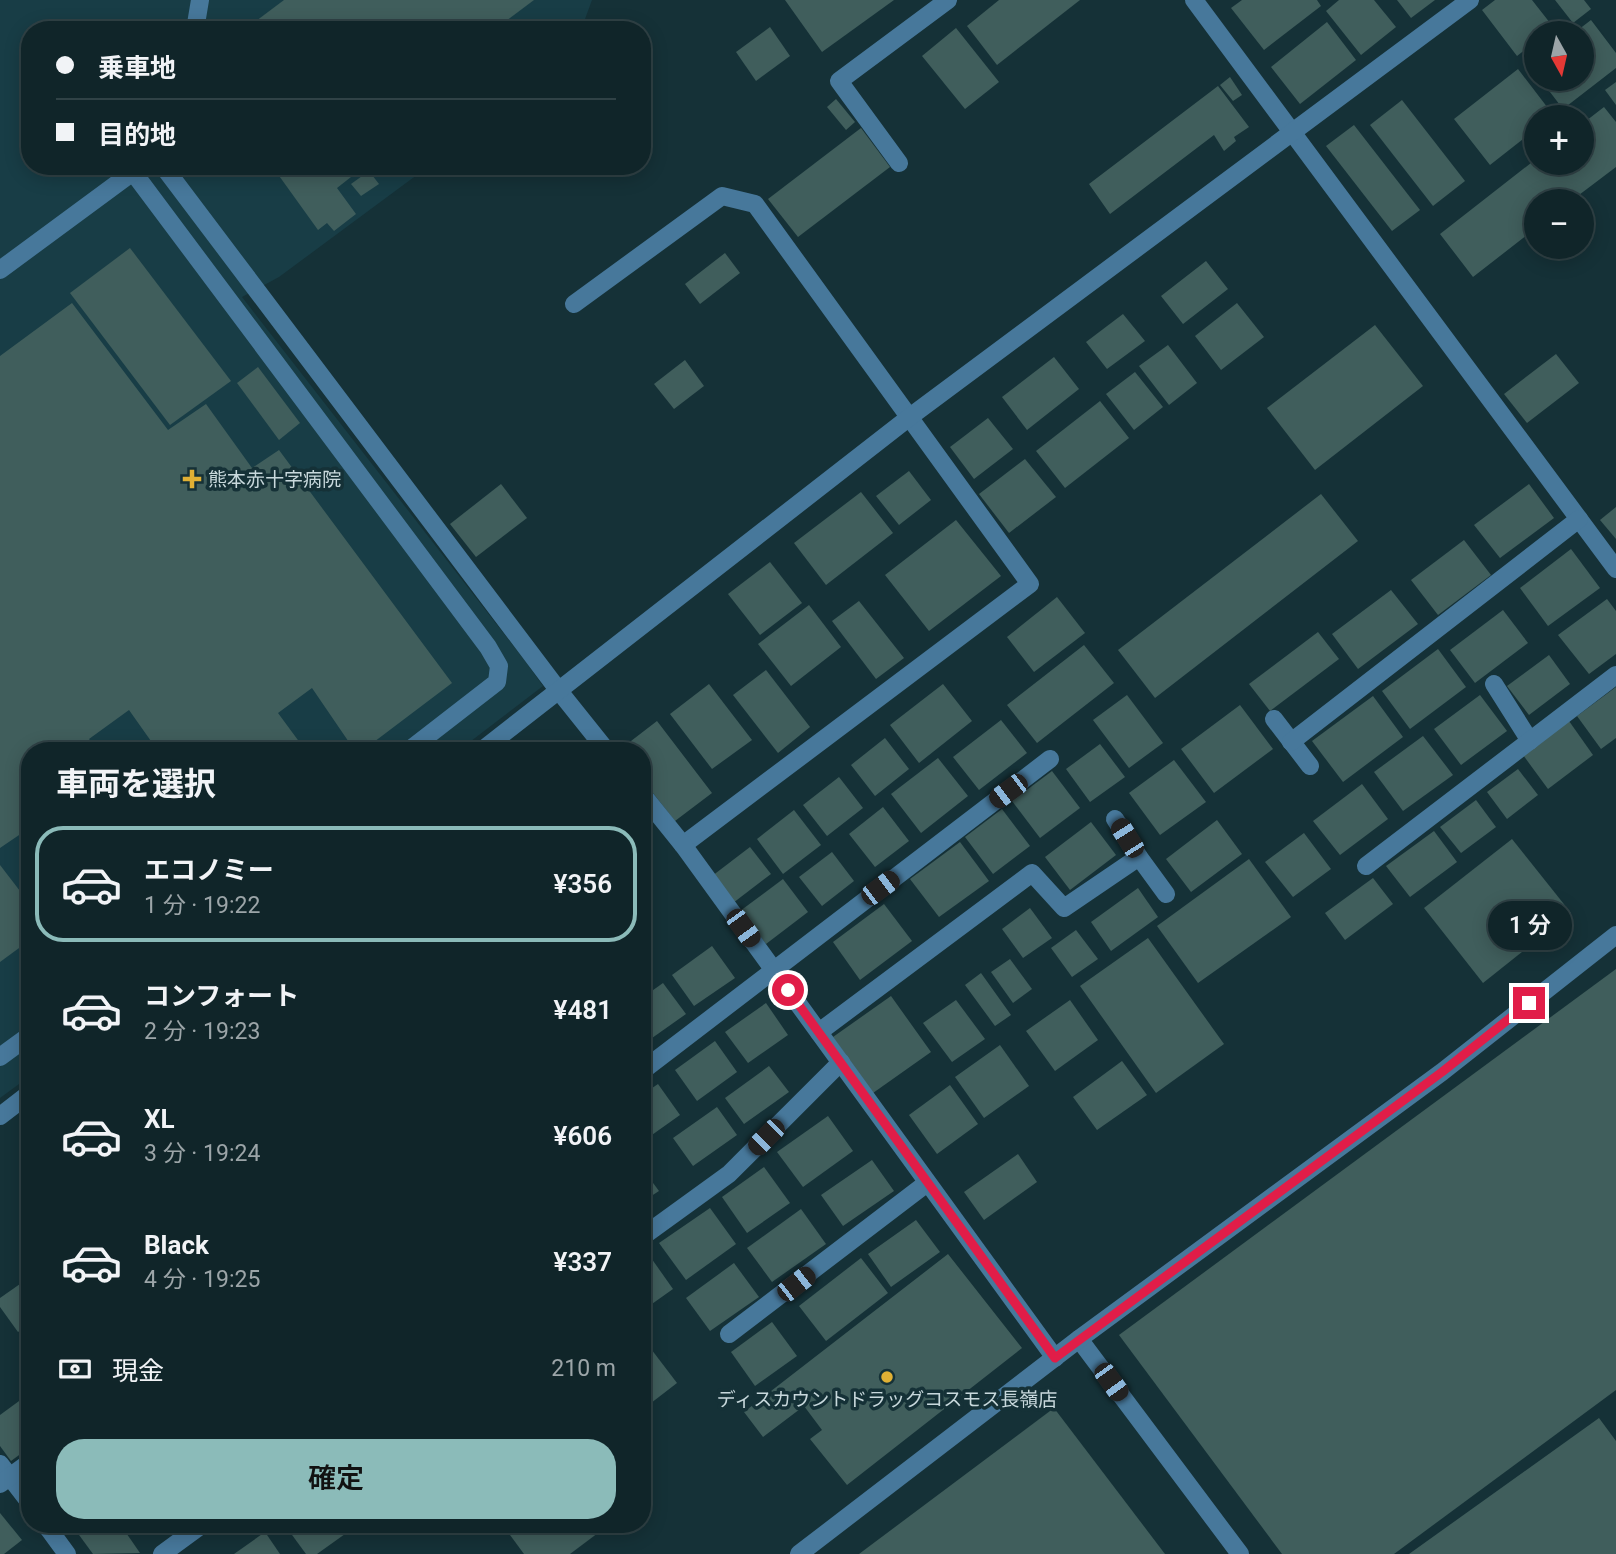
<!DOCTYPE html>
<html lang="ja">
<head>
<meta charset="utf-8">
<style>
  :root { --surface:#102529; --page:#192d31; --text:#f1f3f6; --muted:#9ca5a8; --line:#304246; --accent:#8bbbb9 }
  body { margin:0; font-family:Roboto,"Noto Sans JP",sans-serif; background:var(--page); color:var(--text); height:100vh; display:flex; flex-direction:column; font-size:26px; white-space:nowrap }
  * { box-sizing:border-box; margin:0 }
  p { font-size:23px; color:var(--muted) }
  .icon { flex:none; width:38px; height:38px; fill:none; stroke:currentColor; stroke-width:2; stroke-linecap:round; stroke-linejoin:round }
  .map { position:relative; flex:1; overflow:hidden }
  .drawer { position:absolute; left:21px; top:742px; width:630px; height:791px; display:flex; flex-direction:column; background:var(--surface); border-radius:28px; box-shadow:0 4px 18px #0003,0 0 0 2px var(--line) }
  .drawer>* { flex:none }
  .banner { position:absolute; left:21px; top:21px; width:630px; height:154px; border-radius:28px; box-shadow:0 4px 18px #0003,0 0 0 2px var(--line); display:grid; align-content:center; height:154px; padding:0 35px; background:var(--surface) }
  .needle { width:46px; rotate:172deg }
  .buttons { position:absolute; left:1524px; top:21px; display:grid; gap:14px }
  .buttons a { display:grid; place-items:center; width:70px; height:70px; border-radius:50%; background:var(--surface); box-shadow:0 4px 18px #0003,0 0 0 2px var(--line); font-size:35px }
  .end { position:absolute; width:32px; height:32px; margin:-16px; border:9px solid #e11d48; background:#fff; box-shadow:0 0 0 4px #fff }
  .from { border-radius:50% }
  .bubble { position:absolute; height:49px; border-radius:24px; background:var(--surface); box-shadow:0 4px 18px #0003,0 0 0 2px var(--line); font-size:23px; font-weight:600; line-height:49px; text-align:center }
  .car { position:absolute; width:21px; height:42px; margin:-21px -10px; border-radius:9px; box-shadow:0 0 5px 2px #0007; background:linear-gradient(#222 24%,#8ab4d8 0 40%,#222 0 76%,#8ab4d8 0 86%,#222 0) }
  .banner b { display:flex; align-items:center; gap:24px; height:66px; font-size:26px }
  .banner b+b { border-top:2px solid var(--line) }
  .banner i { width:18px; height:18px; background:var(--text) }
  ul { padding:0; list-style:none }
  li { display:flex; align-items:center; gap:21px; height:116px; margin:0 14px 10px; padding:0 21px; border:4px solid transparent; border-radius:28px }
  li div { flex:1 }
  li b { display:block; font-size:26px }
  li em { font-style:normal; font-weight:600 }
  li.current { border-color:var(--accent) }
  li>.icon { width:63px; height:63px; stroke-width:1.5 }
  h2 { padding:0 35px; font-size:32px; line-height:84px }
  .pay { display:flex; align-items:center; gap:18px; height:77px; padding:0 35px; font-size:26px }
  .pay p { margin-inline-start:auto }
  .action { display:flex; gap:14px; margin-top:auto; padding:14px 35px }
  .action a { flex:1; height:80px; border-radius:28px; background:var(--accent); color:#111; font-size:28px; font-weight:600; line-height:80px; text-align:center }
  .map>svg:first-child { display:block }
  .built { fill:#183d46 }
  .building { fill:#405e5c }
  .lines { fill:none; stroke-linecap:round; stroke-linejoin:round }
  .minor { stroke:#47789b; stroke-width:18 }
  .route { stroke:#e11d48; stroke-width:9 }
  .poi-dot { fill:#e0b034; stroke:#153137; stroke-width:2.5 }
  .labels { text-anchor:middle; stroke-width:7; stroke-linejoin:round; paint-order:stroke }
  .poi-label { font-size:19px; fill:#c8d8dc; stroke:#153137; text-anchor:start }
</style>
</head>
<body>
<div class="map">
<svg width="1616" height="1554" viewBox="0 0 1616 1554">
  <rect width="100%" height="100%" fill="#153137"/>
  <polygon class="built" points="0,0 592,0 581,30 30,30 30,166 429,166 279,277 242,297 526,662 543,686 458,751 30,751 30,1076 0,1098"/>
  <g class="building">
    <polygon points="284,0 534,0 494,30 244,30"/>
    <polygon points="785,0 894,0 822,52"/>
    <polygon points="999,0 1080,0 997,65 967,26"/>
    <polygon points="1242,0 1317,0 1321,6 1264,50 1231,8"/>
    <polygon points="1339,0 1374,0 1396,27 1361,55 1326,11"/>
    <polygon points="1397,0 1435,0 1411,18"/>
    <polygon points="1495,0 1532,0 1554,28 1547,33 1536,33 1536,41 1517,56 1482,10"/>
    <polygon points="1555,0 1584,0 1591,9 1573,23"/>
    <polygon points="1591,20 1616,53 1616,68 1563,109 1540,79 1582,79 1582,33 1574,33"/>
    <polygon points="1327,22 1356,60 1300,104 1271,67"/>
    <polygon points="770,27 790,56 756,81 736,52"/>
    <polygon points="956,28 999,82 965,109 922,56"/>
    <polygon points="1518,69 1554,116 1536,117 1536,129 1490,165 1454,119"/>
    <polygon points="1230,77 1242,95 1233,101 1220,85"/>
    <polygon points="1616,82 1616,105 1605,90"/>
    <polygon points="1218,86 1249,127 1234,137 1236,141 1224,151 1214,135 1110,214 1089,184"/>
    <polygon points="836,99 855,122 846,130 827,107"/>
    <polygon points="1402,100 1465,181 1433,206 1370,125"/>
    <polygon points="1604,107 1616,122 1616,167 1571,201 1536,201 1536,228 1473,277 1440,234 1536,159 1536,163 1582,163 1582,124"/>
    <polygon points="1354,125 1420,210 1392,231 1326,146"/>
    <polygon points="861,128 890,167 798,237 768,199"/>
    <polygon points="272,166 365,166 337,188 356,214 334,231 327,223 318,230"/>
    <polygon points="369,171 379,184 361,196 351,184"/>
    <polygon points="130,248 231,381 170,425 70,293"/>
    <polygon points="725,253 740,273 700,304 685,284"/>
    <polygon points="1206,261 1228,289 1183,324 1161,296"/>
    <polygon points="72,303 168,430 206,404 252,468 279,450 452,683 362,751 355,751 312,688 278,713 306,751 158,751 129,710 89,739 98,751 30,751 30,837 25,831 0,848 0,356"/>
    <polygon points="1237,303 1264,337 1221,370 1195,336"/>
    <polygon points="1123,314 1145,341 1107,369 1086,342"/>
    <polygon points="1375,325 1423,386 1315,470 1267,408"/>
    <polygon points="1168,345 1197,383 1169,405 1139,366"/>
    <polygon points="1556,354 1579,383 1527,423 1504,394"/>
    <polygon points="1054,357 1079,389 1027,430 1002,397"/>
    <polygon points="685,360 704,386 674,409 654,384"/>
    <polygon points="258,367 300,423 279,440 237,383"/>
    <polygon points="1135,372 1163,407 1134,430 1106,394"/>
    <polygon points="1100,401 1129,438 1065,488 1036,451"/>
    <polygon points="988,418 1013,449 974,479 950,447"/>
    <polygon points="1025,459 1056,497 1009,533 979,494"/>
    <polygon points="909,471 931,500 899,525 876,496"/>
    <polygon points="501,484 527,518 476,557 450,524"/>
    <polygon points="1529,484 1554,518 1500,558 1474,525"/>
    <polygon points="861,492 893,533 826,585 794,543"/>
    <polygon points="1321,494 1358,541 1155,698 1118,650"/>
    <polygon points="1616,507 1616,539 1600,520"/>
    <polygon points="956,520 1001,576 929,631 885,575"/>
    <polygon points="1464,540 1491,575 1438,615 1411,580"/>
    <polygon points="1571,549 1600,588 1548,626 1520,588"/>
    <polygon points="770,562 802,603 760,635 728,594"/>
    <polygon points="1391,590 1418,624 1358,669 1332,634"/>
    <polygon points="1057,597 1085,633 1034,672 1007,637"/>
    <polygon points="1607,599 1616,611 1616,654 1589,674 1558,635"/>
    <polygon points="859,601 904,658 876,679 832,621"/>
    <polygon points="809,605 841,647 791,686 758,644"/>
    <polygon points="1503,610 1528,643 1475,683 1450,650"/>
    <polygon points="1318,632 1339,659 1270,711 1249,684"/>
    <polygon points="1084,645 1114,683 1037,743 1007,705"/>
    <polygon points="1438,649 1466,687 1410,729 1382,691"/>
    <polygon points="1549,655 1570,684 1529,715 1507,686"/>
    <polygon points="766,670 810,727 778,753 733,695"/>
    <polygon points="709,684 752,740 712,769 670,714"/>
    <polygon points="943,684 972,721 919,763 890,725"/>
    <polygon points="1616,687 1616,738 1601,749 1577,716"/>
    <polygon points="1127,695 1163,743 1129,768 1093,720"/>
    <polygon points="1480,695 1507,731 1461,765 1434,729"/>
    <polygon points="1373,696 1403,737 1343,782 1312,741"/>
    <polygon points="1240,705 1273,749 1214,793 1181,749"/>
    <polygon points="1001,720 1027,753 979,790 953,757"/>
    <polygon points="657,721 712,793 675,821 642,779 642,751 618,751"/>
    <polygon points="1569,721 1593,755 1548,789 1523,755"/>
    <polygon points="1423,736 1453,775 1403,811 1374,772"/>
    <polygon points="885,738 909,769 875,796 851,765"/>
    <polygon points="1100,744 1125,777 1090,802 1066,769"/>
    <polygon points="938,758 968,796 921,833 891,794"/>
    <polygon points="1174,760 1206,802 1160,835 1129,793"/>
    <polygon points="1518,769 1538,795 1507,819 1487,792"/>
    <polygon points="1052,771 1080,808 1040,838 1012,801"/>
    <polygon points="839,777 863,808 827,836 803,805"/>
    <polygon points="1362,784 1388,819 1340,855 1313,821"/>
    <polygon points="1476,800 1496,827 1461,853 1440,827"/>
    <polygon points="883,807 909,841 875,867 849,834"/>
    <polygon points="1002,809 1030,846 993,874 965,837"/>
    <polygon points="794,810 821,845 783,874 757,839"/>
    <polygon points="1217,820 1242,854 1191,892 1166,859"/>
    <polygon points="1091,822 1116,855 1070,890 1045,857"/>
    <polygon points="1434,831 1457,862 1410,897 1386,866"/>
    <polygon points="1304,833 1331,869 1293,897 1265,862"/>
    <polygon points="1512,839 1571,913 1483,983 1424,908"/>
    <polygon points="960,842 989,881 939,917 910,879"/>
    <polygon points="750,847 771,874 733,903 712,876"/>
    <polygon points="832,852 854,881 822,906 799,877"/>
    <polygon points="1249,859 1291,917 1198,983 1157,926"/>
    <polygon points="0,865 30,904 30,940 0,962"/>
    <polygon points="1373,878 1393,904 1345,940 1325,913"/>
    <polygon points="783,879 808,912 766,944 740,911"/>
    <polygon points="1138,888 1158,917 1111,951 1091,922"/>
    <polygon points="884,904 912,941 860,980 833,942"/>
    <polygon points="1030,908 1052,938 1023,958 1002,929"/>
    <polygon points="1076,930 1098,959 1072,977 1051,948"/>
    <polygon points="1148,938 1224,1044 1156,1093 1080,986"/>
    <polygon points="712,946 735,978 694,1006 672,975"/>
    <polygon points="1010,959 1032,989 1013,1003 991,972"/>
    <polygon points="1616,969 1616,1390 1394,1554 1282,1554 1119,1335"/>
    <polygon points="981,973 1011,1015 995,1026 965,985"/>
    <polygon points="663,983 686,1014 645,1043 642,1039 642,998"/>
    <polygon points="891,996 931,1052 873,1093 833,1037"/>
    <polygon points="956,1000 985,1039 952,1062 923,1023"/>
    <polygon points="1070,1000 1098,1040 1055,1071 1026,1031"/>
    <polygon points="766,1003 788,1035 748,1063 725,1032"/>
    <polygon points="715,1041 737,1072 697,1101 675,1070"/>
    <polygon points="1000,1045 1029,1086 984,1118 955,1077"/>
    <polygon points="1122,1061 1147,1095 1097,1130 1073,1097"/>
    <polygon points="769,1066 789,1092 744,1124 725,1098"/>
    <polygon points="658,1084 680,1115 642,1142 642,1095"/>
    <polygon points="950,1085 978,1124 937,1154 909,1115"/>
    <polygon points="717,1107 737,1135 693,1166 673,1138"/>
    <polygon points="828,1116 853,1151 803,1187 777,1152"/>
    <polygon points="1018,1154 1037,1182 984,1220 964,1192"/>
    <polygon points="872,1160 894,1191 843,1226 821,1195"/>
    <polygon points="764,1167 790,1203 747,1233 722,1197"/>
    <polygon points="642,1168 659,1191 642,1202"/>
    <polygon points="710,1208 736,1244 686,1280 659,1243"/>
    <polygon points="801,1209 826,1244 772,1282 747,1248"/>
    <polygon points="916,1220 940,1252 891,1287 868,1254"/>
    <polygon points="948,1254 1022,1348 847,1485 810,1439 822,1430 804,1406 763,1437 744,1412"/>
    <polygon points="649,1255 673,1289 642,1311 642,1260"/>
    <polygon points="861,1258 888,1293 826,1341 799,1306"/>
    <polygon points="734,1263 759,1297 710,1331 686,1298"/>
    <polygon points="30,1277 30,1324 18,1332 0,1307 0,1298"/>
    <polygon points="772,1322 797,1356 755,1386 731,1352"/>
    <polygon points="645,1341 677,1383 642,1410 642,1343"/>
    <polygon points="30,1393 30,1447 11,1461 0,1446 0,1415"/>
    <polygon points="1054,1408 1165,1554 859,1554"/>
    <polygon points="1599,1418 1616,1441 1616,1554 1409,1554"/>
    <polygon points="0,1513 22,1540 4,1554 0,1554"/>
    <polygon points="71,1524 120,1524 140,1553 93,1554"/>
    <polygon points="284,1524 359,1524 317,1554 306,1554"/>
    <polygon points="502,1524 597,1524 602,1530 570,1554 524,1554"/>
    <polygon points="265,1532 280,1554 234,1554"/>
  </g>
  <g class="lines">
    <g class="minor">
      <polyline points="1194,0 1616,569"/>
      <polyline points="195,30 200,0"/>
      <polyline points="899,163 839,81 948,0"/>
      <polyline points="163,166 559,691 607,751"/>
      <polyline points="133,172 488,647 499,666 497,682 408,751"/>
      <polyline points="0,270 141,166"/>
      <polyline points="574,304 722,196 755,204 1030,584 683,845"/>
      <polyline points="1494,684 1530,741"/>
      <polyline points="1274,719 1310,766"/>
      <polyline points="1291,742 1579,519"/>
      <polyline points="481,751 911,416 1470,0"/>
      <polyline points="642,794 683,845 1055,1358"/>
      <polyline points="1115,819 1139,857"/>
      <polyline points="1366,866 1616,675"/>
      <polyline points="819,1032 1032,873 1064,908 1139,857 1166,894"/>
      <polyline points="0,1057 30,1035"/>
      <polyline points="642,1071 1050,759"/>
      <polyline points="0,1116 30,1093"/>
      <polyline points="642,1237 729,1174 841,1062"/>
      <polyline points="729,1334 927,1183"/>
      <polyline points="1079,1339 1240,1554"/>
      <polyline points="0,1464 30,1503"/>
      <polyline points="0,1484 30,1462"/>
      <polyline points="45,1524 67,1554"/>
      <polyline points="162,1554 203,1524"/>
      <polyline points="799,1554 1079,1339 1442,1072 1616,935"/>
    </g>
  </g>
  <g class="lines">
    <polyline class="route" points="788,990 1055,1358 1442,1072 1529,1003"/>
  </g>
  <g class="poi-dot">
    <path d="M188.5 468.5h7v7h7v7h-7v7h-7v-7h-7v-7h7z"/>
    <circle cx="887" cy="1377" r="7"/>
  </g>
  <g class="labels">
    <g class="poi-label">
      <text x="208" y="486">熊本赤十字病院</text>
      <text x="887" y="1406" text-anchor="middle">ディスカウントドラッグコスモス長嶺店</text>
    </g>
  </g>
</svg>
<div class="buttons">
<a><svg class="needle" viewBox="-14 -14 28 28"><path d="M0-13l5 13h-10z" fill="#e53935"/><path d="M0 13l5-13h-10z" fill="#9ca5a8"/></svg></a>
<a>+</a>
<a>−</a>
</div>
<i class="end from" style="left:788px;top:990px"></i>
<i class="end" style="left:1529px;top:1003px"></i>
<div class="bubble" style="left:1488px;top:901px;width:84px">1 分</div>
<i class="car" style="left:1008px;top:791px;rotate:233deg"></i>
<i class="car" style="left:1127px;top:838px;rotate:328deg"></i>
<i class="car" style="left:880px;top:888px;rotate:53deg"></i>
<i class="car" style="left:743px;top:928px;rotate:144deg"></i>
<i class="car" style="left:766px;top:1137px;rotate:225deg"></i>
<i class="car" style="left:796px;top:1284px;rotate:52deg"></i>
<i class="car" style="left:1111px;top:1382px;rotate:144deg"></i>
<div class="banner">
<b><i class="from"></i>乗車地</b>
<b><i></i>目的地</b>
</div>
<section class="drawer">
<h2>車両を選択</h2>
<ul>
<li class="current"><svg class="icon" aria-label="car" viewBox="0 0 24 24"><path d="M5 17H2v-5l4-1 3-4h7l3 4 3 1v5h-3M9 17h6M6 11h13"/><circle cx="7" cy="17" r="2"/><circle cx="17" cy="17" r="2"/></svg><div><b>エコノミー</b><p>1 分 · 19:22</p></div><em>¥356</em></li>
<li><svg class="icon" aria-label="car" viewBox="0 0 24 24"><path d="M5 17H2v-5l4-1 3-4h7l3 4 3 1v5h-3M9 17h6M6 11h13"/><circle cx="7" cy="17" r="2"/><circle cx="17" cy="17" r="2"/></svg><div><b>コンフォート</b><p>2 分 · 19:23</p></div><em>¥481</em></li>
<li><svg class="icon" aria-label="car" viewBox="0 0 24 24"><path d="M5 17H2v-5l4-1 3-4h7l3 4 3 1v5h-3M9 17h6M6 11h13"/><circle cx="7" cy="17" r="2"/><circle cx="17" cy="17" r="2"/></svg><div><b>XL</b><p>3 分 · 19:24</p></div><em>¥606</em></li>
<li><svg class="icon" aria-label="car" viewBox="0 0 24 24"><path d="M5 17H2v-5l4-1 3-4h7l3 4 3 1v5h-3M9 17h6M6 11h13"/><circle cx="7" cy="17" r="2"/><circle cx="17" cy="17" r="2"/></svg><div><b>Black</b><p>4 分 · 19:25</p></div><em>¥337</em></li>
</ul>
<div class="pay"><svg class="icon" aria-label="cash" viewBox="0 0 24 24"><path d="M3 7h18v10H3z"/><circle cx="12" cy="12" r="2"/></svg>現金<p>210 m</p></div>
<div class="action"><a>確定</a></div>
</section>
</div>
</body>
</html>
